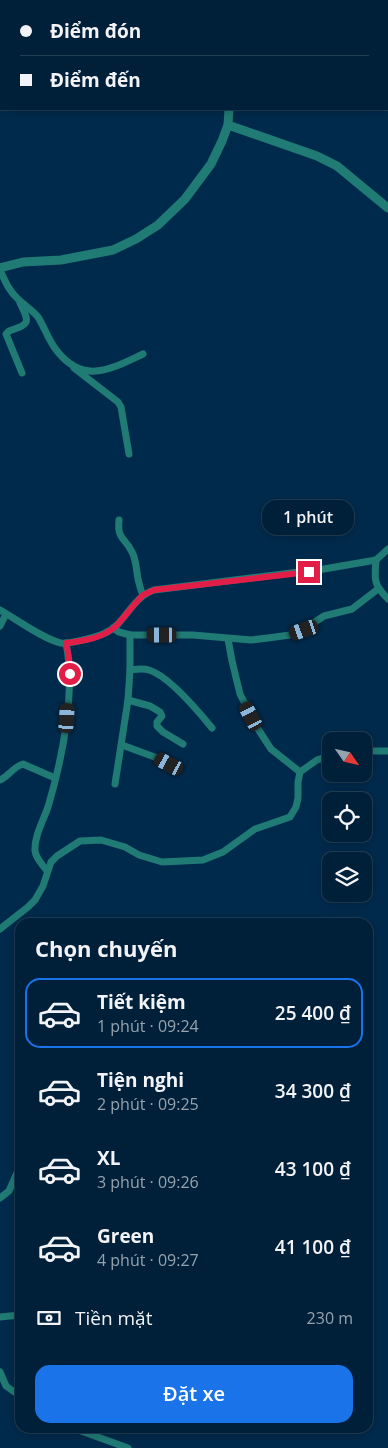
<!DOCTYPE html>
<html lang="vi">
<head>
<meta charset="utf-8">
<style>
  :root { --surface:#002039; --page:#0a2841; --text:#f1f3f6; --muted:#95a3ae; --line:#223e53; --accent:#1a73e8 }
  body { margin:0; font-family:"Open Sans",sans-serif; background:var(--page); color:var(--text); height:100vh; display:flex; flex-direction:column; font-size:19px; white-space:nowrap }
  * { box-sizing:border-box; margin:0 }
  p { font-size:16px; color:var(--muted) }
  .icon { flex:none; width:28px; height:28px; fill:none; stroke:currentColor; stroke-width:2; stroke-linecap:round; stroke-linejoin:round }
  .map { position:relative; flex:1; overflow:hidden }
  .drawer { position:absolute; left:15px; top:918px; width:358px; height:515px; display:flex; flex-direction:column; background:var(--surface); border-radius:15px; box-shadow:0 2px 12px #0003,0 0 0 1px var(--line) }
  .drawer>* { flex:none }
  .hud { position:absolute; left:0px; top:0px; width:389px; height:110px; box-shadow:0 2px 12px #0003,0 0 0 1px var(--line); display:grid; align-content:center; height:110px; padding:0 20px; background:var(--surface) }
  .needle { width:32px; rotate:124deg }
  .buttons { position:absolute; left:322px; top:732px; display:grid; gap:10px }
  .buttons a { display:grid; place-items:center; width:50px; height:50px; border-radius:10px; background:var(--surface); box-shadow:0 2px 12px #0003,0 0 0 1px var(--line); font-size:25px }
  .end { position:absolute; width:22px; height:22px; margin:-11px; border:6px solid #e11d48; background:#fff; box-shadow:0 0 0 2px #fff }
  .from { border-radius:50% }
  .bubble { position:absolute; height:35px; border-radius:15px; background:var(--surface); box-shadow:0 2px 12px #0003,0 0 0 1px var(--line); font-size:16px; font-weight:600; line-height:35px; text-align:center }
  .car { position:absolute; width:15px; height:30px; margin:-15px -8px; border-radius:6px; box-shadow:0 0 4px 1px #0007; background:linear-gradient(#222 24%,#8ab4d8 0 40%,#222 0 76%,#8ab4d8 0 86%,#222 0) }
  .hud b { display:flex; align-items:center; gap:18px; height:48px; font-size:19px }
  .hud b+b { border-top:1px solid var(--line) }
  .hud i { width:12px; height:12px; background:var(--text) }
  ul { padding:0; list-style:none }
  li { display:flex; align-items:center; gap:15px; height:70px; margin:0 10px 8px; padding:0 10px; border:2px solid transparent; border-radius:15px }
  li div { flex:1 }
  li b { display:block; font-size:19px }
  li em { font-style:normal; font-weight:600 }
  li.on { border-color:var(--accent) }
  li>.icon { width:45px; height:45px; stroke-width:1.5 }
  h2 { padding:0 20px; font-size:22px; line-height:60px }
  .pay { display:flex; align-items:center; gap:12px; height:55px; padding:0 20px; font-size:19px }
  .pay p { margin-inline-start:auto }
  .action { display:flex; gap:10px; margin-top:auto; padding:10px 20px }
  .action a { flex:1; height:58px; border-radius:15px; background:var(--accent); color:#fff; font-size:20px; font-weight:600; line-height:58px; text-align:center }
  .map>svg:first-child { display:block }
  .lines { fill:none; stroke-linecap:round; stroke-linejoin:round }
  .minor { stroke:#217b75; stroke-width:7 }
  .tertiary { stroke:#217b75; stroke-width:9 }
  .route { stroke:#e11d48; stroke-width:6 }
</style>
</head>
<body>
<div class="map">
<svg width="388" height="1448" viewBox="0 0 388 1448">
  <rect width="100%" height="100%" fill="#002a4c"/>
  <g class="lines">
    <g class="minor">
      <polyline points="211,0 212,1"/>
      <polyline points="248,1 255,0"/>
      <path d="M0 270C5 281 9 291 18 299 24 305 32 310 38 317 45 328 48 340 57 351 84 385 111 369 143 354"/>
      <path d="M20 303C30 323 30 324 9 331L6 334 22 373"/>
      <polyline points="74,368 118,402 121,407 129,454"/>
      <path d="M119 520C117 540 125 537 132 552 137 561 136 573 139 583 140 587 141 591 143 595"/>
      <path d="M376 560C374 580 374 585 388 599"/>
      <path d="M0 610C16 619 45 640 61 643 70 644 79 641 87 639 99 636 109 633 118 624 130 611 137 596 154 590L324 569 376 560 388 549"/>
      <polyline points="0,626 6,614"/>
      <polyline points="113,628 119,632 130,635 193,635 251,640 268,638 290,635 303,630 324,616 352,609 378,589"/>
      <polyline points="228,639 232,661 240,694 258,729 271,749 300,772"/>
      <path d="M130 670C137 669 143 668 149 670 169 676 199 712 212 728"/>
      <polyline points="128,700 150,706 160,712 162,716 157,722 157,726 163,732 183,744"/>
      <polyline points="122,745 160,759 169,764"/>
      <polyline points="364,751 388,751"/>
      <path d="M0 780C9 776 13 767 23 764L55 778"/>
      <polyline points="115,784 128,700 130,670 130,635"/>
      <path d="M47 871C43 865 36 859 35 851 34 837 43 821 48 807 62 760 76 692 66 643"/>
      <polyline points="0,929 28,907 35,900 43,886 51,862 57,856 80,841 101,840 125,847 139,855 162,862 203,860 223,852 255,829 290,817 296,807 298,798 298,782 300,772 317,760 331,755"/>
      <polyline points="0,1198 9,1191 20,1166"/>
      <polyline points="0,1317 20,1315"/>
      <polyline points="0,1372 6,1386 20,1396"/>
      <polyline points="73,1428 128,1448"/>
    </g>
    <g class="tertiary">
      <polyline points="227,0 227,1"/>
      <polyline points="228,125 317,156 337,166 388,208"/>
      <polyline points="0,268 23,262 61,260 113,250 136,239 158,225 185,199 211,164 222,141 228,125 229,109"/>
    </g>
  </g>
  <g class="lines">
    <path class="route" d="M70 674 69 658 66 643C84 641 104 638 117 625 126 615 134 604 143 595L154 590 309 572"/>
  </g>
</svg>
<div class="buttons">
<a><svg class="needle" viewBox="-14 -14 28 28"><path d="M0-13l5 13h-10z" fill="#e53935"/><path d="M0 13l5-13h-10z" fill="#95a3ae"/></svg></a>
<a><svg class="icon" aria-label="locate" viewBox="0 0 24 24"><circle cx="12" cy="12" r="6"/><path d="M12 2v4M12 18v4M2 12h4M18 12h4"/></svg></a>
<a><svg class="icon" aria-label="layers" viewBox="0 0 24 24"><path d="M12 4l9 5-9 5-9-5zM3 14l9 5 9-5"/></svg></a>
</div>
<i class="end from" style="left:70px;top:674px"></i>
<i class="end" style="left:309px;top:572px"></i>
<div class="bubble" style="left:262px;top:500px;width:92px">1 phút</div>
<i class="car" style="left:304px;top:630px;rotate:251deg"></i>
<i class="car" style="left:162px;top:635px;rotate:270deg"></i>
<i class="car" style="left:251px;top:716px;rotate:332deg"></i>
<i class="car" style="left:67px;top:718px;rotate:4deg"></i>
<i class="car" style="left:169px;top:764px;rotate:298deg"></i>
<div class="hud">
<b><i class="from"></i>Điểm đón</b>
<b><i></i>Điểm đến</b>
</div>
<section class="drawer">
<h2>Chọn chuyến</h2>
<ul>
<li class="on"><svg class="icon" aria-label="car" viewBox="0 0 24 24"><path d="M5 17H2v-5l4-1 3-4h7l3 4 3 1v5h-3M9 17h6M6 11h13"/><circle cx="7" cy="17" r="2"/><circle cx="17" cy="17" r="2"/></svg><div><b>Tiết kiệm</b><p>1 phút · 09:24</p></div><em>25 400 ₫</em></li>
<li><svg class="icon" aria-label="car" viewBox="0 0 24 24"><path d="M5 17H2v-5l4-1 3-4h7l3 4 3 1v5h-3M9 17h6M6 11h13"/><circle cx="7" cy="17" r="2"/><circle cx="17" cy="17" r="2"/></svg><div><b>Tiện nghi</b><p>2 phút · 09:25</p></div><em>34 300 ₫</em></li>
<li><svg class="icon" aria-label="car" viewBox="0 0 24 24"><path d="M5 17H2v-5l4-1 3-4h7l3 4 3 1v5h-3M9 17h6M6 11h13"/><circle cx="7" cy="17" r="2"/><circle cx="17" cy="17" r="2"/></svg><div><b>XL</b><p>3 phút · 09:26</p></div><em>43 100 ₫</em></li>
<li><svg class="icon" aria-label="car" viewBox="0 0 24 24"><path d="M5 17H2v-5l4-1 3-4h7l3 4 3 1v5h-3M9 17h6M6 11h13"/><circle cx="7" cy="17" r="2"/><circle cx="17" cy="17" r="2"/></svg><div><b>Green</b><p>4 phút · 09:27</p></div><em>41 100 ₫</em></li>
</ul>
<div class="pay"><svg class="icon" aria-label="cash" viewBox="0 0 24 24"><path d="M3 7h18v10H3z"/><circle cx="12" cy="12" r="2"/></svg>Tiền mặt<p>230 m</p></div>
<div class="action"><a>Đặt xe</a></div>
</section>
</div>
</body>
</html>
